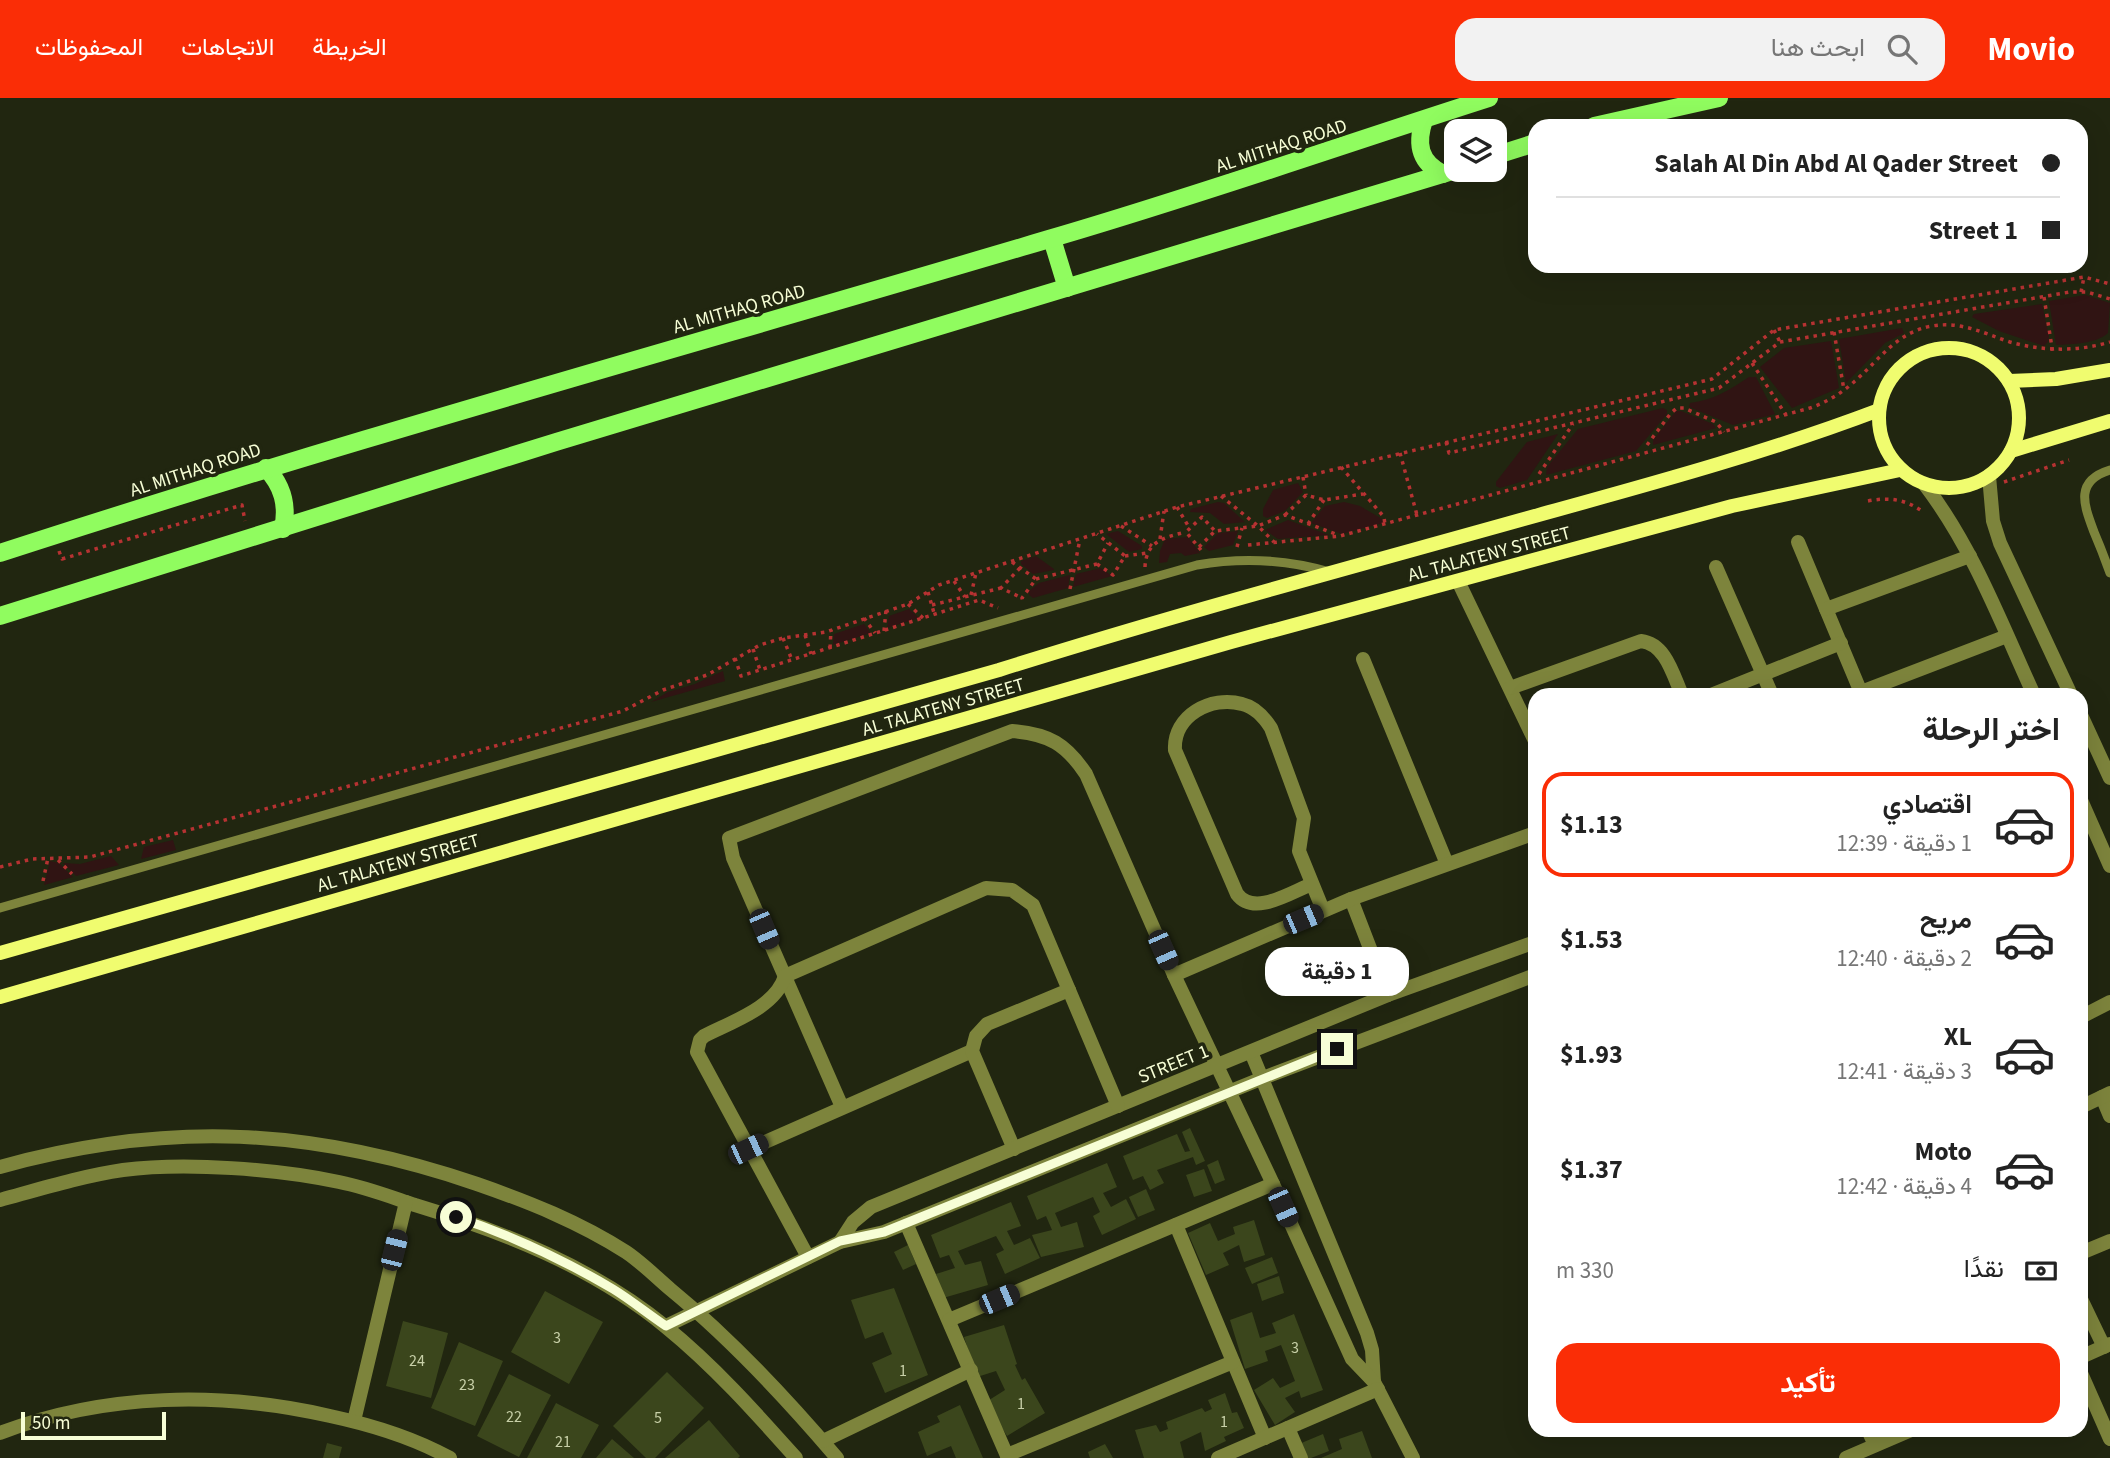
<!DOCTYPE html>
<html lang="ar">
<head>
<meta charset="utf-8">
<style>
  :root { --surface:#fff; --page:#f2f2f2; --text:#222; --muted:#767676; --line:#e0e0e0; --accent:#fa2d06 }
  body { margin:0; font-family:"Source Sans 3",Vazirmatn,sans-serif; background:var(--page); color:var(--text); direction:rtl; height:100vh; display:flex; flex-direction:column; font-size:26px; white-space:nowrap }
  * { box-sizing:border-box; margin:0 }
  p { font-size:23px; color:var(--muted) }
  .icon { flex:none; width:38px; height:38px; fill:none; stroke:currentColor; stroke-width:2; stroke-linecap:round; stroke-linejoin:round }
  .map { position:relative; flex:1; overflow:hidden; direction:ltr }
  .details { position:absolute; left:1528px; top:590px; width:560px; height:749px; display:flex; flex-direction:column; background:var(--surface); border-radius:21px; box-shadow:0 7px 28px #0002; direction:rtl }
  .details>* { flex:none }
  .guide { position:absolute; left:1528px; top:21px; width:560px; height:154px; border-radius:21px; box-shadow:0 7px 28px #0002; direction:rtl; display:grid; align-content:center; height:154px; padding:0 28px; background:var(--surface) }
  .fabs { position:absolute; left:1444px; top:21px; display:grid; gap:14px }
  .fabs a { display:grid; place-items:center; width:63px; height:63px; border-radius:14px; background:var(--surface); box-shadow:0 7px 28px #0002; font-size:35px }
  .scale { position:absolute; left:21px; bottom:18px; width:145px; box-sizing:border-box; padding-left:7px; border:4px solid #f7fed6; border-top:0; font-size:19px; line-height:24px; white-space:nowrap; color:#f7fed6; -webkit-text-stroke:5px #212610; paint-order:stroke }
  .end { position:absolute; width:32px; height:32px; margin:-16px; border:9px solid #f7fed6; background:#111; box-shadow:0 0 0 4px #111 }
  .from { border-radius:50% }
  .bubble { position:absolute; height:49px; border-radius:21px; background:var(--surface); box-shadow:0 7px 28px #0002; font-size:23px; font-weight:700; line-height:49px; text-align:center; direction:rtl }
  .car { position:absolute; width:21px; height:42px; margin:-21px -10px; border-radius:9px; box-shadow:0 0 5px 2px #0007; background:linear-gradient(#222 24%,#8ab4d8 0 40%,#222 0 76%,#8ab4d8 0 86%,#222 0) }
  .guide b { display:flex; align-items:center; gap:24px; height:66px; font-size:26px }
  .guide b+b { border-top:2px solid var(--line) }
  .guide i { width:18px; height:18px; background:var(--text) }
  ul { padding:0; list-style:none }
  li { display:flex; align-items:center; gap:21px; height:105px; margin:0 14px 10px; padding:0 14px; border:4px solid transparent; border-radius:21px }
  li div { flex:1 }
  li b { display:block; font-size:26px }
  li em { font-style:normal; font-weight:700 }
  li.current { border-color:var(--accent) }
  li>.icon { width:63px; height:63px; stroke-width:1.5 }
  h2 { padding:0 28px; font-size:32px; line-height:84px }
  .pay { display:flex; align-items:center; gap:18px; height:77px; padding:0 28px; font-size:26px }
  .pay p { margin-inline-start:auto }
  .button { display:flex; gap:14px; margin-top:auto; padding:14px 28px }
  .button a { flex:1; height:80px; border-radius:21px; background:var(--accent); color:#fff; font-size:28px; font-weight:700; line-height:80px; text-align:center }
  header { display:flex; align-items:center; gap:42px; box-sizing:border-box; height:98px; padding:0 35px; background:var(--accent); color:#fff }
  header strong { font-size:33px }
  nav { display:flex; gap:38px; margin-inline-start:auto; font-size:24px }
  .search { width:490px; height:63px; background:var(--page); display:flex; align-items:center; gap:18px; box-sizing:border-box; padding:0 24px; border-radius:21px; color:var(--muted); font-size:26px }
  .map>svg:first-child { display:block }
  .green { fill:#301413 }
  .building { fill:#3b461c }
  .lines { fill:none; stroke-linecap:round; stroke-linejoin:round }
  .path { stroke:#b63232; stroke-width:3.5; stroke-dasharray:3.5 5; stroke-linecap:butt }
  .lane { stroke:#7d843c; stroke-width:9 }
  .street { stroke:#7d843c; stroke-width:14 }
  .secondary { stroke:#f0fc6f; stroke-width:14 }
  .primary { stroke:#90fc5f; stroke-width:18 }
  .route { stroke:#f7fed6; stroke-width:9 }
  .labels { text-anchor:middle; stroke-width:7; stroke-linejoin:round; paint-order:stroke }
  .number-label { font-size:16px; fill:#c8d0a8 }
  .street-label { font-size:19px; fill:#f7fed6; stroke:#212610 }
</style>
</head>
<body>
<header>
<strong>Movio</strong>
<div class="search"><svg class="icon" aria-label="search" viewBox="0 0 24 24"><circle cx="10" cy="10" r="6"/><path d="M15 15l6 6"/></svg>ابحث هنا</div>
<nav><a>الخريطة</a><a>الاتجاهات</a><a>المحفوظات</a></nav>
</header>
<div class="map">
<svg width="2110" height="1360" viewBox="0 0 2110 1360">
  <rect width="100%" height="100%" fill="#212610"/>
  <g class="green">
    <path d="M2085 197 2110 205 2108 235C2096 246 2072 246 2056 247L2049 203Z"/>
    <polygon points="2042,206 2049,239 2048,244 2044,248 1999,233 1972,219 1974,216"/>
    <polygon points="1902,230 1904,235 1885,245 1846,285 1839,241"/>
    <polygon points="1831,243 1839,290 1792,310 1760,269 1784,250"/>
    <path d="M1749 279H1756L1775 316 1733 327 1689 309 1690 305C1714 302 1729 292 1749 279Z"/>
    <polygon points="1663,310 1667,312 1667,316 1636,353 1546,377 1547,369 1578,331"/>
    <polygon points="1676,313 1681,313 1713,326 1716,330 1653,347 1653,342"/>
    <polygon points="1558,336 1527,382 1500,390 1496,388 1496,384 1527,344"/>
    <polygon points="1298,385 1303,394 1285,413 1267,420 1263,418 1263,411 1273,392"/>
    <polygon points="1218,404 1224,405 1245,424 1224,426 1210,415 1190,414 1191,411"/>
    <polygon points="1344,404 1360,408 1382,421 1383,425 1342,436 1311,425 1325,408"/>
    <polygon points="1288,422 1329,437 1278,441 1265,432"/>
    <polygon points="1118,433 1142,448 1142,451 1129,454 1106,436"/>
    <polygon points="1238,433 1233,447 1209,453 1204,449 1218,435"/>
    <polygon points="1188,439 1200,455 1185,458 1181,455 1170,456 1167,464 1159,465 1160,453 1165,441"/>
    <polygon points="1036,458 1054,471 1054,472 1033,476 1021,466 1021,463"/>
    <polygon points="1101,470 1112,478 1073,489 1076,476"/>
    <polygon points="1070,477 1068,490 1033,500 1029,497 1029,493 1039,485"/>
    <polygon points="909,511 919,520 887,530 889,518"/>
    <polygon points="864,526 871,535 833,547 834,536"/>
    <polygon points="723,573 725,583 651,604 668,594 695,586"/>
    <polygon points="173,742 176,752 141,761 144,749"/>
    <polygon points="111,758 119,767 76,778 63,765 80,766"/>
    <polygon points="50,763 59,765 73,779 44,787"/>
  </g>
  <g class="building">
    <polygon points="1190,1030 1205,1063 1196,1067 1193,1059 1157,1072 1164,1085 1150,1092 1143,1078 1133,1082 1123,1058 1177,1036 1185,1054 1190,1053 1182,1034"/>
    <polygon points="1218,1062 1225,1082 1215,1086 1207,1067"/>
    <polygon points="1107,1065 1117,1089 1103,1095 1111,1109 1126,1101 1136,1121 1102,1137 1093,1118 1100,1114 1093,1099 1055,1115 1061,1129 1077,1124 1084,1149 1041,1159 1032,1137 1052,1132 1046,1118 1037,1122 1027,1098"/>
    <polygon points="1204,1071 1212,1093 1194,1099 1186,1077"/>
    <polygon points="1146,1091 1155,1112 1138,1119 1129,1099"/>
    <polygon points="1011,1104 1021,1128 1007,1133 1014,1147 1030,1140 1040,1160 1005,1176 996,1156 1004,1152 996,1138 958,1153 965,1167 981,1163 988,1187 943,1200 936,1176 955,1170 949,1157 940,1160 931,1137"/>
    <polygon points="1254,1122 1265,1157 1244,1164 1239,1147 1223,1155 1229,1167 1206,1177 1188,1135 1210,1125 1218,1143 1235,1136 1233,1129"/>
    <polygon points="908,1147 916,1166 903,1172 894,1154"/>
    <polygon points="1272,1159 1278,1175 1252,1186 1245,1170"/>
    <polygon points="1279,1178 1284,1195 1262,1203 1257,1186"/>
    <polygon points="894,1190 928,1277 885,1295 872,1265 892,1256 883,1234 865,1241 851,1202"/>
    <polygon points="545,1193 603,1224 569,1286 511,1254"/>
    <polygon points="1252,1214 1260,1240 1276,1235 1272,1225 1294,1216 1323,1292 1301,1300 1299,1293 1285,1300 1295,1314 1275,1327 1254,1292 1273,1280 1280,1290 1295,1283 1281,1247 1265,1253 1268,1263 1245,1271 1230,1222"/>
    <polygon points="403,1223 448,1235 431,1300 386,1288"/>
    <polygon points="1004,1227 1017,1266 1015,1267 1022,1282 1025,1280 1045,1315 1007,1338 986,1304 1005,1292 996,1273 977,1279 964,1239"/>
    <polygon points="459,1244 503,1263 475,1328 431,1310"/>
    <polygon points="667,1274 704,1310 655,1360 646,1360 613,1328"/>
    <polygon points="509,1276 551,1297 519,1359 477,1338"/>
    <polygon points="1225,1295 1232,1315 1237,1314 1244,1330 1224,1339 1226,1343 1205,1353 1201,1334 1180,1344 1184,1360 1144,1360 1135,1332 1156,1327 1160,1334 1168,1331 1166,1324 1202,1310 1205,1314 1212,1311 1208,1302"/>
    <polygon points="556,1305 599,1327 581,1360 527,1360"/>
    <polygon points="960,1307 983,1360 956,1360 951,1348 927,1358 918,1334 940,1324 937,1318"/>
    <polygon points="709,1322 740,1358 738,1360 665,1360"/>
    <polygon points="1362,1333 1372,1360 1321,1360 1342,1351 1339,1341"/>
    <polygon points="1323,1336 1329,1353 1311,1360 1305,1360 1299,1346"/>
    <polygon points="612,1341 634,1360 596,1360"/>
    <polygon points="327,1345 342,1349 339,1360 323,1360"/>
    <polygon points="1105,1346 1113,1360 1090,1360 1088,1354"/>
  </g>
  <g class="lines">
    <g class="path">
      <polyline points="2081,194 2084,179"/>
      <polyline points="2044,199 2053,256"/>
      <polyline points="1774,232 1780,244"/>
      <polyline points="1834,234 1844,292"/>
      <polyline points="1752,265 1786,317"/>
      <polyline points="1446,344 1449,355 1719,290 1780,244 2070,194 2087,194 2110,201"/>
      <polyline points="1647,347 1671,315 1677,310 1684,310 1716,324 1724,334"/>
      <polyline points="1400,355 1417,417"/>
      <polyline points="1341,369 1384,419 1385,427"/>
      <polyline points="1539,376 1573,326"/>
      <polyline points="1303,379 1306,397"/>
      <polyline points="2004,384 2069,362"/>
      <polyline points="1221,398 1258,428 1274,444"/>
      <path d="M1868 403C1888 399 1905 401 1922 413"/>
      <polyline points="1177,409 1190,431"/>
      <polyline points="1285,417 1306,397 1324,402 1363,396"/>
      <polyline points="1308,426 1324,402"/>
      <polyline points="1121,428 1152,448"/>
      <polyline points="1160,441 1164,413"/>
      <path d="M1248 447 1340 438 1810 310C1827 304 1842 295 1855 283 1880 261 1897 234 1932 228 1961 223 1983 235 2010 244 2042 253 2077 254 2110 244"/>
      <polyline points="1199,449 1215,433 1258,428 1285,417 1338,437"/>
      <polyline points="1237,449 1242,430"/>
      <polyline points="1201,452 1186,434 1202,419 1215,433"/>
      <polyline points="59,453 62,461 242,407 245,423"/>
      <polyline points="1125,458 1147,455"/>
      <polyline points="1012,464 1036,481 1022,500 1023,504"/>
      <polyline points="1097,466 1113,477 1125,458 1097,436"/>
      <path d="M1145 469C1146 443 1165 439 1186 434"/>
      <polyline points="1020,470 1001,490 1022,500"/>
      <polyline points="1036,481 1097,466 1108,445"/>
      <polyline points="954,483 965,499"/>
      <polyline points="1070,491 1080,441"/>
      <polyline points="928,494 934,515"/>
      <polyline points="971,497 976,475"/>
      <polyline points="908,506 923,520"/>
      <polyline points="932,507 1001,490"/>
      <polyline points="864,520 875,535"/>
      <polyline points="884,533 886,512"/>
      <polyline points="805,537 811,556"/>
      <polyline points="783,540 792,562"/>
      <polyline points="830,550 831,532"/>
      <polyline points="753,551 760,572"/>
      <polyline points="735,560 741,578 979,502 998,510"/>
      <polyline points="58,762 72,776"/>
      <polyline points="0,769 32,761 90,759 623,613 663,592 707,577 760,547 783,540 826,534 908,506 939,487 1177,409 1712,281 1774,232 2084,179 2110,186"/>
      <polyline points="43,783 48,760"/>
    </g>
    <g class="lane">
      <path d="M2110 372C2074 383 2084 407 2094 434 2100 448 2105 461 2110 475"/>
      <path d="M0 810 1197 467C1243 459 1285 461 1330 474"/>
    </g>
    <g class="street">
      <polyline points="1989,378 1993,423 2000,445 2071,597"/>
      <path d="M1925 387C1973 450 2001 525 2034 597"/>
      <polyline points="1798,444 1862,597"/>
      <polyline points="1716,469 1772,597"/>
      <polyline points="1458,483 1535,643"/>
      <polyline points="1826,511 1970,458"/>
      <polyline points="1363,561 1447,766"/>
      <path d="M1510 590 1641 543C1666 546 1673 577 1682 597"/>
      <polyline points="1861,594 2007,538"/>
      <polyline points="1711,597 1841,545"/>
      <polyline points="2081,617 2110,680"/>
      <polyline points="2081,702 2110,768"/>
      <path d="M1312 786C1291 794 1254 819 1237 796L1175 652C1173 618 1211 597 1242 606 1255 609 1264 619 1271 630L1304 720 1299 753 1323 812"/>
      <polyline points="1351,801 1388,897"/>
      <polyline points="1174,877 1351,801 1535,735"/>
      <polyline points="2081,919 2110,904"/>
      <polyline points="1251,954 1367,1235 1372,1252 1374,1284"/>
      <polyline points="2102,999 2110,1018"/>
      <path d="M842 1009 733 760 729 740 1012 633C1049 636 1066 646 1086 676L1174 877 1273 1086 1352 1261 1374 1284 1413 1360"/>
      <polyline points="2081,1009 2110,995"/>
      <polyline points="749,1051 972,953"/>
      <polyline points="1014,1051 972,953 976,938 987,926 1069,892"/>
      <path d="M0 1069C169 1022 312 1030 477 1086 529 1104 579 1124 626 1154 641 1164 656 1179 670 1191 731 1241 786 1300 837 1360"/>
      <path d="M0 1102C40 1091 82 1078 123 1072 186 1064 278 1071 339 1084 365 1089 391 1099 415 1107 504 1134 593 1169 666 1229 714 1268 755 1314 796 1360"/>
      <polyline points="906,1125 1008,1360"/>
      <polyline points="1176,1127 1265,1340"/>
      <polyline points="840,1144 853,1124 871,1109 1388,897 1535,844"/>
      <polyline points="2081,1155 2110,1143"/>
      <path d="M808 1159 697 954 700 942 704 938C731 924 775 910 785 878L986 790 1012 792 1033 807 1118 1008"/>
      <polyline points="2081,1201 2104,1249"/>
      <polyline points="949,1222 1273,1086"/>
      <polyline points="666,1228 840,1144 884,1134 1263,980 1535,877"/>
      <polyline points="2081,1259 2110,1246"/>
      <polyline points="2081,1275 2110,1341"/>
      <polyline points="354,1323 406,1104"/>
      <polyline points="1288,1330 1301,1360"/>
      <polyline points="1868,1332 1875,1347"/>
      <path d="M0 1335C105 1295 221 1293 330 1318 372 1327 412 1339 450 1360"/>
      <polyline points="823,1343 971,1272"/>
      <polyline points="1007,1357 1233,1264"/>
      <polyline points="1218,1360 1378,1291"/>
      <polyline points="1846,1360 1911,1332"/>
    </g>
    <g class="secondary">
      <circle cx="1949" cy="320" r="70"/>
      <polyline points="2009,283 2056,281 2110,272"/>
      <polyline points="2011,353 2110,323"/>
      <path d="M0 855 999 572C1173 517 1349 470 1524 421 1643 388 1763 356 1879 312"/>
      <polyline points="0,899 1231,544 1732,408 1900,372"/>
    </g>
    <g class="primary">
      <path d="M1424 22C1416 46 1419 64 1443 76"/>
      <polyline points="1594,28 1719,0"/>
      <polyline points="1494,58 1535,45"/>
      <polyline points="1052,141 1067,190"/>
      <path d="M266 370C283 388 288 407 283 431"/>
      <path d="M0 455C347 342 699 245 1049 141 1197 98 1342 47 1489 0"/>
      <polyline points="0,518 556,344 1456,72"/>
    </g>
  </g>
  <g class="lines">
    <path class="route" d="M456 1119C511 1137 564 1162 613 1191 631 1202 648 1216 666 1228L840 1143 884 1134 1337 951"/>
  </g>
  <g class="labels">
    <g class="number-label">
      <text x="557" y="1245">3</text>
      <text x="1295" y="1255">3</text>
      <text x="417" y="1268">24</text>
      <text x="903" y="1278">1</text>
      <text x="467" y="1292">23</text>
      <text x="1021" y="1311">1</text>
      <text x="514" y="1324">22</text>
      <text x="658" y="1325">5</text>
      <text x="1224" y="1329">1</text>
      <text x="563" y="1349">21</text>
    </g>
    <g class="street-label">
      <text transform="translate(1281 47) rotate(-18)" y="7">AL MITHAQ ROAD</text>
      <text transform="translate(739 210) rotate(-16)" y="7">AL MITHAQ ROAD</text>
      <text transform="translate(195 371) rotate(-18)" y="7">AL MITHAQ ROAD</text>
      <text transform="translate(1489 455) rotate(-15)" y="7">AL TALATENY STREET</text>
      <text transform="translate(943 608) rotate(-16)" y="7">AL TALATENY STREET</text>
      <text transform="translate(398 764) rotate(-16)" y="7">AL TALATENY STREET</text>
      <text transform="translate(1173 965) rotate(-22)" y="7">STREET 1</text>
    </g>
  </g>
</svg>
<div class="fabs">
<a><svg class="icon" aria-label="layers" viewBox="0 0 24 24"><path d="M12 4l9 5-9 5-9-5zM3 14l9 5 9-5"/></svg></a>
</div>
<div class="scale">50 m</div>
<i class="end from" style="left:456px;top:1119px"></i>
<i class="end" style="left:1337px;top:951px"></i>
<div class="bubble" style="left:1265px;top:849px;width:144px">1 دقيقة</div>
<i class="car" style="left:1303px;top:821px;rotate:67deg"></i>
<i class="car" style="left:764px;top:831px;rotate:157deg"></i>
<i class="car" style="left:1163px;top:852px;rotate:156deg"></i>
<i class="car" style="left:748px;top:1051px;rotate:65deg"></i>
<i class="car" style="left:1283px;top:1109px;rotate:156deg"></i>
<i class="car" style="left:394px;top:1152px;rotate:14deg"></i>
<i class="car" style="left:999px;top:1201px;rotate:67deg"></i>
<div class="guide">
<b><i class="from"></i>Salah Al Din Abd Al Qader Street</b>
<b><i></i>Street 1</b>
</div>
<section class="details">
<h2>اختر الرحلة</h2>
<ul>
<li class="current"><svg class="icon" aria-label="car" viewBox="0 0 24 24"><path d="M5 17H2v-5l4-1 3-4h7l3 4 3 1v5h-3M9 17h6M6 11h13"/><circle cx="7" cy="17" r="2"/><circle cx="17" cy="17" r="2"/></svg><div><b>اقتصادي</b><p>1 دقيقة · 12:39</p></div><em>$1.13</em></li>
<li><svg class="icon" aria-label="car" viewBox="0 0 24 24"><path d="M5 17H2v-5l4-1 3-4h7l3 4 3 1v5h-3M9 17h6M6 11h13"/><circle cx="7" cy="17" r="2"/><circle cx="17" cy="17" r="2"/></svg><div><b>مريح</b><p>2 دقيقة · 12:40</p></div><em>$1.53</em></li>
<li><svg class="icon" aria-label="car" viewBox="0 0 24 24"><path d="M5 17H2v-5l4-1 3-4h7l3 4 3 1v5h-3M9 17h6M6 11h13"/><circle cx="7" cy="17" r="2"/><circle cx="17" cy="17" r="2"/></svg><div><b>XL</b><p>3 دقيقة · 12:41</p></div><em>$1.93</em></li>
<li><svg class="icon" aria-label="car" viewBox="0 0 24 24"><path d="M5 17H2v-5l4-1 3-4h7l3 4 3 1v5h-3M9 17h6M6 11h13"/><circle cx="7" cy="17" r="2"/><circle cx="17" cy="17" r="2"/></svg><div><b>Moto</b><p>4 دقيقة · 12:42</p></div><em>$1.37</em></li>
</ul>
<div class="pay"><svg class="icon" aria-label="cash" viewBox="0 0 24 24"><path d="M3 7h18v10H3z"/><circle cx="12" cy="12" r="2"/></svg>نقدًا<p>330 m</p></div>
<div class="button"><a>تأكيد</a></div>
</section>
</div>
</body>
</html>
